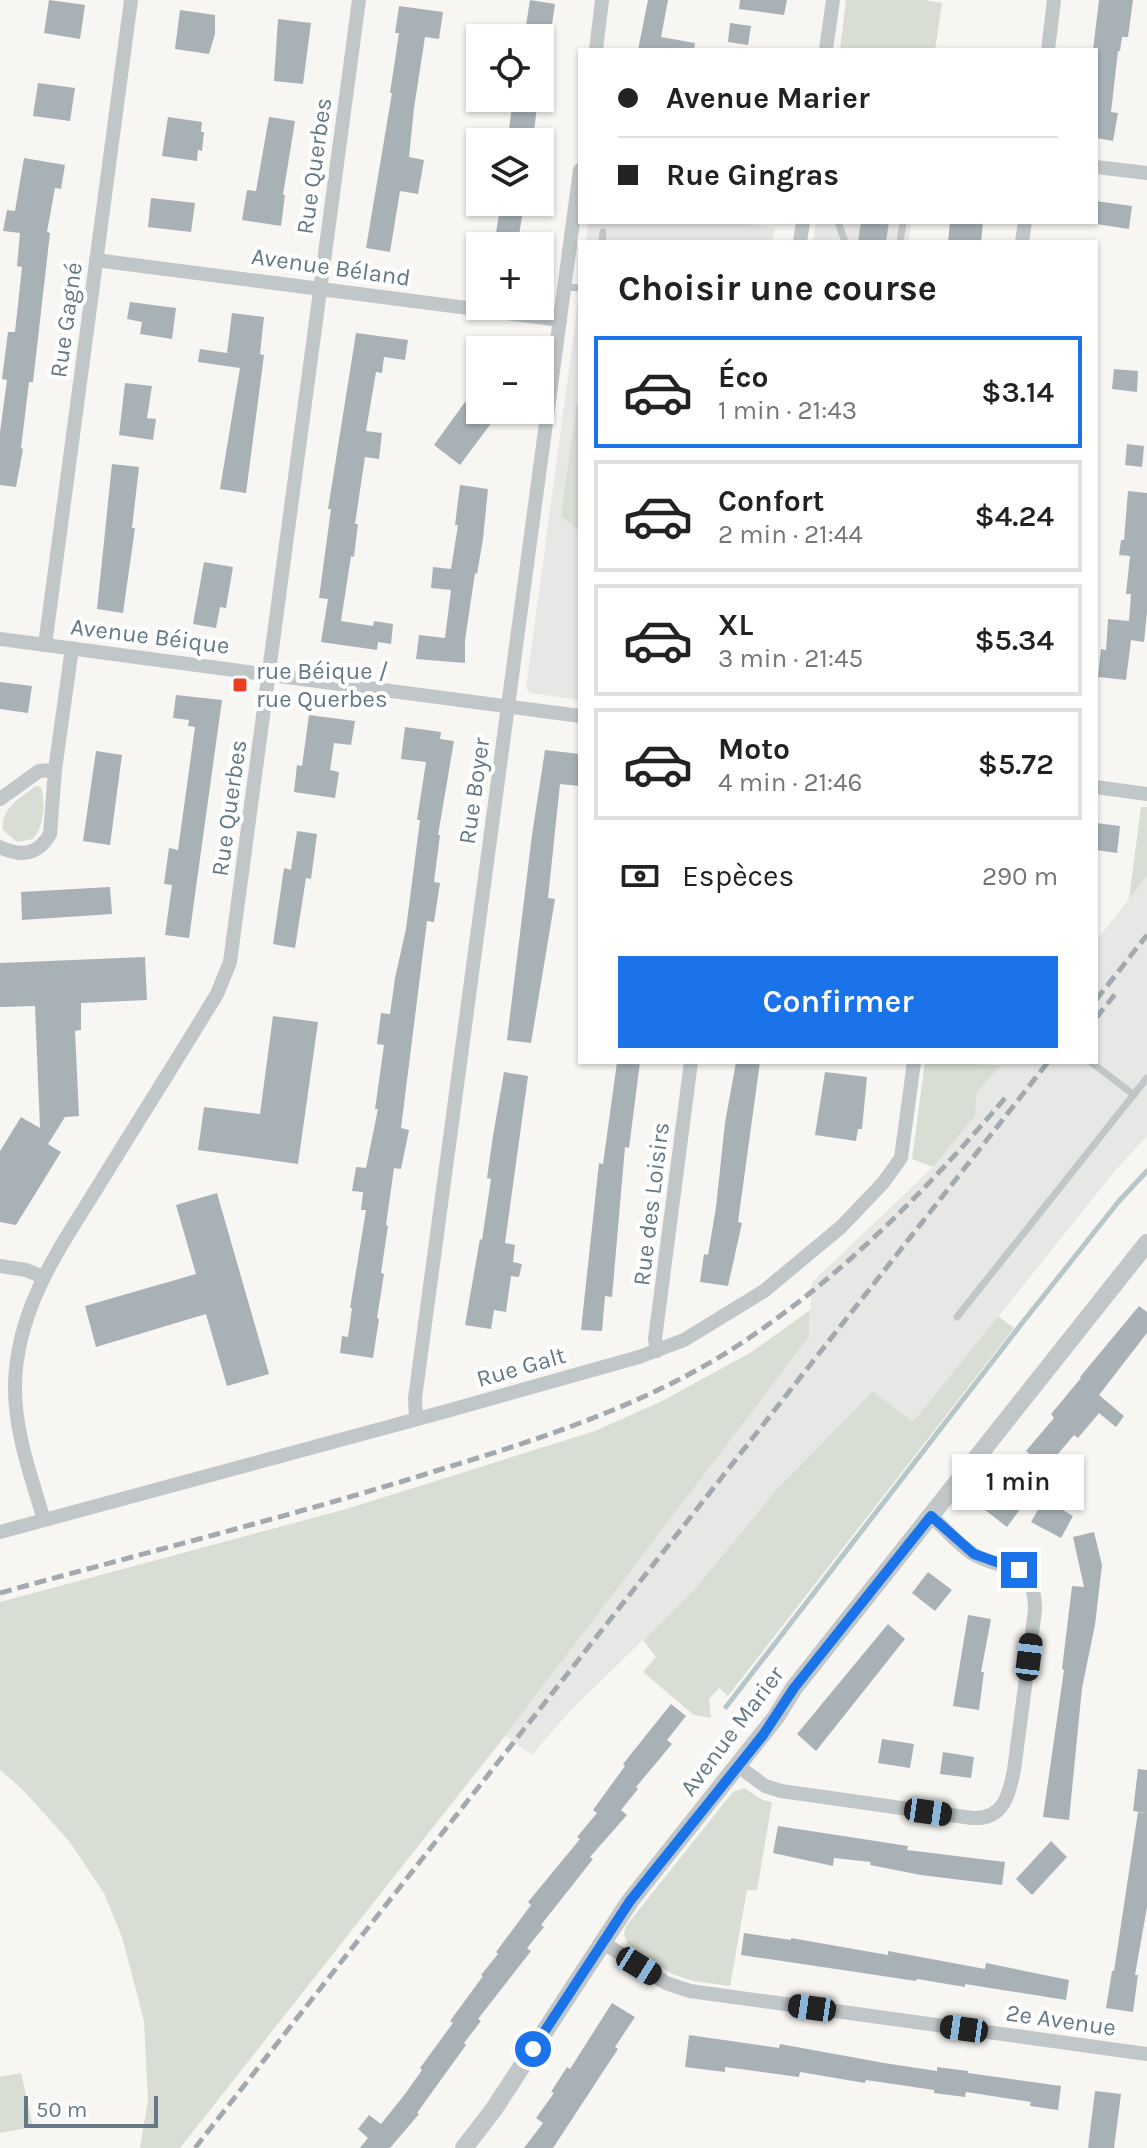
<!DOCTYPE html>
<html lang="fr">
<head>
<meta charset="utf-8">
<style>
  :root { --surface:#fff; --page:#f2f2f2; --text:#222; --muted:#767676; --line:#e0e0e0; --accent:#1a73e8 }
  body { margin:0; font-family:Karla,sans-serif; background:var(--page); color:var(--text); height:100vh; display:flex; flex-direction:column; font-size:30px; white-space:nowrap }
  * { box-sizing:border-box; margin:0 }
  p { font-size:26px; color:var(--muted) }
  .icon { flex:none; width:44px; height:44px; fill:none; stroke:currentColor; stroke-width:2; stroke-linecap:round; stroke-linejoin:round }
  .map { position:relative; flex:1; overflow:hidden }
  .sheet { position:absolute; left:578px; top:240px; width:520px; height:824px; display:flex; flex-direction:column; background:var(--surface); border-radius:0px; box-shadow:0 2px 6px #0004 }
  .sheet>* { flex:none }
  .banner { position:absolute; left:578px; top:48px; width:520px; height:176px; border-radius:0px; box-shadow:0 2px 6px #0004; display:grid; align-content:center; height:176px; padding:0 40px; background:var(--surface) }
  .buttons { position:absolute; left:466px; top:24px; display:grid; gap:16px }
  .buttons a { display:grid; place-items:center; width:88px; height:88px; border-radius:0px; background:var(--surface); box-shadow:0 2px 6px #0004; font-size:40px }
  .scale { position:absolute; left:24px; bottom:20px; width:134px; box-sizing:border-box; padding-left:8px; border:4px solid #647985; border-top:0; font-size:22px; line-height:28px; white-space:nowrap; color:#647985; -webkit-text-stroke:6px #fff; paint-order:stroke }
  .end { position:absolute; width:36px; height:36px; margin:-18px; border:10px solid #1a73e8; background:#fff; box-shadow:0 0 0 4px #fff }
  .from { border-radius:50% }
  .bubble { position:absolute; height:56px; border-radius:0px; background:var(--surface); box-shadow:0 2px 6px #0004; font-size:26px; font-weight:600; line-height:56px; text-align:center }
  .car { position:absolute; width:24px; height:48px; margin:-24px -12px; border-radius:10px; box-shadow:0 0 6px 2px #0007; background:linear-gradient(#222 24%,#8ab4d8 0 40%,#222 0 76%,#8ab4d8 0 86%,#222 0) }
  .banner b { display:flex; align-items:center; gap:28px; height:76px; font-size:30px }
  .banner b+b { border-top:2px solid var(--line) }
  .banner i { width:20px; height:20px; background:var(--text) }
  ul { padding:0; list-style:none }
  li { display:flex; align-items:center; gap:24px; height:112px; margin:0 16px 12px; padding:0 24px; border:4px solid var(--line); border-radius:0px }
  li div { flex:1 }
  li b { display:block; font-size:30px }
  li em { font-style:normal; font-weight:600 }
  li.on { border-color:var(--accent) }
  li>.icon { width:72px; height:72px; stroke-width:1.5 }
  h2 { padding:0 40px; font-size:36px; line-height:96px }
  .pay { display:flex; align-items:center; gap:20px; height:88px; padding:0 40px; font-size:30px }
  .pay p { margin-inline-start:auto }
  .primary-button { display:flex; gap:16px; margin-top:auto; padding:16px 40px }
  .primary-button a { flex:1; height:92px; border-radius:0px; background:var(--accent); color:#fff; font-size:32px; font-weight:600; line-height:92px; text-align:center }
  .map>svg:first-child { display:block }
  .built { fill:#e7e8e6 }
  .green { fill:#d8ded4 }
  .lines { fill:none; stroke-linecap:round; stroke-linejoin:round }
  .stream { stroke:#b7c6c8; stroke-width:5 }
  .building { fill:#a8b2b6 }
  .service { stroke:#c1c7c9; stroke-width:7 }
  .minor { stroke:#c1c7c9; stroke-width:14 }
  .tertiary { stroke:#c1c7c9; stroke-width:18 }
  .rail { stroke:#a2aaaf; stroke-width:5; stroke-dasharray:12 6; stroke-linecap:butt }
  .route { stroke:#1a73e8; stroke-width:10 }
  .poi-dot { fill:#e93f20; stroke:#fff; stroke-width:3 }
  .labels { text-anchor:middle; stroke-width:8; stroke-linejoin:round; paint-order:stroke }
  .street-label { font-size:24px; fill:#647985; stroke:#fff }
  .poi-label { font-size:24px; fill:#647985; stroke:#fff; text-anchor:start }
</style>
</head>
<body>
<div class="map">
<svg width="1147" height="2148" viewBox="0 0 1147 2148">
  <rect width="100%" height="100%" fill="#f7f6f3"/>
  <g class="built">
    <polygon points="588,222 730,222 775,228 773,242 586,242"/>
    <polygon points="816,222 911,222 909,242 813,242"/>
    <polygon points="580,287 580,700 530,693 526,688"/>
    <polygon points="1147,876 1147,1136 1114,1172 913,1423 873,1391 776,1490 695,1589 569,1712 532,1755 505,1736 809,1337 812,1282 933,1167 975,1116 977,1092 1003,1062 1096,1062 1096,941"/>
  </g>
  <g class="green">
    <polygon points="846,0 924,0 942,3 935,50 840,50"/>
    <polygon points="577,402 580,402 580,531 561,516"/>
    <path d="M36 786 41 787C46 802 44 827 33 839L17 842 3 830C0 809 20 798 36 786Z"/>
    <polygon points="1141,807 1147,807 1147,876 1129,899"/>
    <polygon points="925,1062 1001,1065 977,1092 975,1116 933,1167 912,1159"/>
    <polygon points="810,1310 809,1337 505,1736 180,2148 140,2148 148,2100 144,2021 122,1937 104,1893 69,1841 23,1790 0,1770 0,1602 346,1509 595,1431 662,1401 750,1353"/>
    <polygon points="998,1316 1014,1328 728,1696 719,1688 709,1699 711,1718 694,1715 643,1672 656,1657 643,1640 695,1589 776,1490 873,1391 913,1422"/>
    <polygon points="744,1788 763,1800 772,1802 757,1890 747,1890 730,1986 693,1981 672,1974 628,1944 624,1934 626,1926 728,1798 733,1792"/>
    <polygon points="21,2073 33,2127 0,2133 0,2077"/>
  </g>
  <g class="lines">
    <polyline class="stream" points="726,1707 1019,1327 1119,1201 1147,1171"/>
  </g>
  <g class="building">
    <polygon points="49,0 85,5 80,39 44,33"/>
    <polygon points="530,0 555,4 550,38 524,38"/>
    <polygon points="648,0 668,0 661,37 695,43 694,50 638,50"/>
    <polygon points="740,0 787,0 784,15 739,9"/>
    <polygon points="1099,0 1133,0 1128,37 1122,37 1120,51 1118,51 1111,112 1118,113 1113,141 1096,138 1096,50 1093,50"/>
    <polygon points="399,6 443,12 439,39 425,37 414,108 409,157 424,160 418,194 400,191 390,252 366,248 392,93 390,93 399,33 395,33"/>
    <polygon points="180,10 215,15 215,34 209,54 175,49"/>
    <polygon points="278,19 311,23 303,84 274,81"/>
    <polygon points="730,23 751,26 748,45 728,42"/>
    <polygon points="38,83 75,88 70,121 33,116"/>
    <polygon points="513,98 538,98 534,132 509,129"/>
    <polygon points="168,117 202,122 201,132 204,132 202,151 198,150 197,161 162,156"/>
    <polygon points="269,117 295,121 283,195 285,195 281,226 242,220 247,190 256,191"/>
    <polygon points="24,158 65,165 61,189 55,188 47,232 50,233 33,382 29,382 21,448 23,449 16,487 0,485 0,432 7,380 2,379 8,332 15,332 22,267 17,266 20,233 3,231 7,210 15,211"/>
    <polygon points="151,198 195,203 191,232 148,227"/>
    <polygon points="1096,201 1132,206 1129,229 1096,224"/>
    <polygon points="501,202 524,204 518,242 495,239"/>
    <polygon points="861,222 889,222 886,242 858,242"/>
    <polygon points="950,222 983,222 981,242 948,242"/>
    <polygon points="130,302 176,308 172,339 140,334 142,322 127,319"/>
    <polygon points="232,313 264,317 260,354 264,355 246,493 220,489 240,368 198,362 200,349 227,353"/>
    <polygon points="356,333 408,340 405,360 384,357 382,373 376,372 366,431 382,433 379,459 365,457 355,524 358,524 354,557 351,556 341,621 373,626 374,621 393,624 391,644 378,642 377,650 321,642 328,599 319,598 331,509 328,509"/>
    <polygon points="1114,369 1138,371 1137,392 1112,389"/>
    <polygon points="125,383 152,386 147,418 156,419 153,440 119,435"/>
    <polygon points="465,402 475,410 484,410 495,418 460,465 434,445"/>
    <polygon points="1127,444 1144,446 1142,467 1125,465"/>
    <polygon points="112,464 139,467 132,528 135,528 123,613 97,609"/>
    <polygon points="460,485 488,489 483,539 477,574 475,573 465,640 465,663 416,659 419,635 445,638 451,590 431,588 433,567 451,569 458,525 455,525"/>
    <polygon points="1128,491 1147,493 1147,611 1144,642 1131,640 1126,680 1098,677 1101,649 1106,650 1108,619 1129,621 1131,594 1126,594 1130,556 1119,555 1121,540 1124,540"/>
    <polygon points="204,562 233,567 226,608 220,607 216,628 193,624"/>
    <polygon points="0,682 32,686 28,713 0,709"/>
    <polygon points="176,695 222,700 189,938 165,935 172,885 164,884 169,848 178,850 195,727 188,726 189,720 173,718"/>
    <polygon points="309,715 355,721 351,745 334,743 330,770 339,772 335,798 294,792 297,765 302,766"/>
    <polygon points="405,727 441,732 440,739 454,741 438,835 440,835 434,882 440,883 434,922 427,921 401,1128 409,1130 401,1169 394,1168 386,1225 388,1226 381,1273 384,1274 377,1318 379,1319 373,1358 340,1353 342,1336 348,1337 352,1308 350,1308 366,1210 361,1210 363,1192 352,1191 356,1167 366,1168 378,1109 375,1109 384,1045 377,1044 381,1013 390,1014 395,978 406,929 420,820 417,820 426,762 401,759"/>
    <polygon points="545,750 580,754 580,786 560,784 548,898 555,899 531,1043 507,1040 532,835"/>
    <polygon points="96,751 122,755 110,845 83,841"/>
    <polygon points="1096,823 1120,826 1117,853 1096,850"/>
    <polygon points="297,831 317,834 311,879 306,878 295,948 273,944 284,868 291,870"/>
    <polygon points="110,887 112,914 22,920 21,892"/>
    <polygon points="145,957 147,1000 81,1003 81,1030 75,1031 79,1116 65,1117 48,1144 61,1152 16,1225 0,1222 0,1151 21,1117 40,1128 35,1006 0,1007 0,963"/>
    <polygon points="273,1016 318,1022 298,1164 198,1150 204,1107 260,1114"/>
    <polygon points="617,1062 640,1062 629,1148 625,1147 612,1297 605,1296 602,1331 581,1330 599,1163 603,1164"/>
    <polygon points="736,1062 760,1062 738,1222 742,1223 728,1286 700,1282 704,1254 708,1255 716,1207 725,1123"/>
    <polygon points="504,1072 528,1076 505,1243 515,1245 513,1262 522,1264 519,1277 511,1276 506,1312 494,1310 491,1329 465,1325 480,1239 482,1240 491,1179 487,1178 493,1136"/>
    <polygon points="825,1072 867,1077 862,1129 858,1129 856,1141 815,1135"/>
    <polygon points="217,1193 269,1374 227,1386 206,1314 96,1347 85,1306 196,1274 176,1205"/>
    <polygon points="1139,1306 1147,1312 1147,1333 1099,1395 1124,1416 1116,1427 1099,1413 1078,1438 1074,1435 1046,1468 1026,1451 1054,1418 1051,1414 1081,1378 1080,1377"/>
    <polygon points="995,1485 1023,1505 1007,1527 980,1506"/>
    <polygon points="1044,1499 1073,1516 1061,1538 1031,1522"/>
    <polygon points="1094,1532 1102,1565 1095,1625 1082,1688 1069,1820 1043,1817 1064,1670 1062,1669 1072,1586 1084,1587 1073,1537"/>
    <polygon points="928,1572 952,1590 935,1611 912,1593"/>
    <polygon points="968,1615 991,1619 981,1672 984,1672 979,1710 953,1706"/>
    <polygon points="888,1624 905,1639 816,1751 797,1734"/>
    <polygon points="671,1704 686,1716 667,1740 672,1744 636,1787 638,1789 621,1810 627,1815 590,1857 593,1859 541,1925 544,1927 527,1948 531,1951 478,2019 481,2021 464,2043 466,2045 417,2113 419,2114 390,2148 360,2148 368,2138 358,2129 369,2115 381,2124 405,2094 422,2070 420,2068 453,2023 450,2021 483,1976 481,1975 498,1954 496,1952 531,1905 528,1902 580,1839 577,1837 597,1813 593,1810 625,1766 623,1764"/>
    <polygon points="882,1739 914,1744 910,1768 878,1763"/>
    <polygon points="943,1752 974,1757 971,1778 940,1774"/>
    <polygon points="1138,1769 1147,1770 1147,1813 1133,1811"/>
    <polygon points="1138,1812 1147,1813 1147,1907 1135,1975 1138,1975 1133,2012 1106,2008 1112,1971 1114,1971"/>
    <polygon points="778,1826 908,1846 907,1850 1005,1862 1002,1885 921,1875 870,1865 871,1862 834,1858 833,1866 773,1853"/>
    <polygon points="1051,1841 1067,1857 1032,1895 1016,1879"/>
    <polygon points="744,1933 791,1940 791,1938 888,1955 888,1951 985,1969 986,1963 1069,1980 1066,2000 965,1984 965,1987 917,1979 916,1981 741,1955"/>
    <polygon points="612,2003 635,2017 615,2047 618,2049 553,2148 524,2148 543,2123 536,2118 554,2093 551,2092 567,2067 570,2069"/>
    <polygon points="689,2035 779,2048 780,2044 884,2063 937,2071 937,2067 968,2071 968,2073 1061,2086 1058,2110 1030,2106 1031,2102 966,2092 965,2097 934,2093 934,2090 866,2080 865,2083 800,2072 799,2077 725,2067 725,2072 685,2067"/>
    <polygon points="1095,2091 1121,2094 1114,2148 1088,2148"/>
  </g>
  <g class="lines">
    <g class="service">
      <polyline points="838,222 845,242"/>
      <polyline points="602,242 603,232"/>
      <polyline points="900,242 903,222"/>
      <polyline points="565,287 580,288"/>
      <polyline points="1091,1062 1134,1095"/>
      <polyline points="957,1317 1147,1078"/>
    </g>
    <g class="minor">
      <polyline points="596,50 602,0"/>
      <polyline points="826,50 833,0"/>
      <polyline points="1048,50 1054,0"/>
      <polyline points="1096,167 1147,173"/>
      <polyline points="800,242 803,222"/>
      <polyline points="1022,242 1025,222"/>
      <polyline points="96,260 560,320"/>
      <polyline points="0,639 580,716"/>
      <polyline points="45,645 131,0"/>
      <polyline points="1096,787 1147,794"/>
      <polyline points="0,799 39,771 55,770"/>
      <path d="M0 847C21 857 38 855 50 834L55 770 72 648"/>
      <polyline points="0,1266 26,1270 43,1277"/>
      <polyline points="657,1351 655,1339 691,1062"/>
      <polyline points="416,1419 415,1398 580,170"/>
      <path d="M44 1520C31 1476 14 1430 15 1384 17 1303 65 1241 105 1175 142 1115 180 1055 217 994L230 962 359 0"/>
      <polyline points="0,1532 447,1411 639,1357 684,1340 764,1291 841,1227 883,1183 901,1158 914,1062"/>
      <path d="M738 1766 765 1786 781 1791 972 1818C1003 1820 1009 1796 1014 1770L1035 1610C1035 1559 1005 1573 973 1554 957 1544 945 1528 931 1516"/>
      <polyline points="602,1942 666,1983 690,1991 1147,2054"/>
    </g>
    <polyline class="tertiary" points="464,2148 494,2109 630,1901 776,1717 794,1688 1147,1243"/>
    <g class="rail">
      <polyline points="1096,1000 1147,935"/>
      <polyline points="1096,1018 1116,993"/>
      <path d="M0 1593C147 1552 296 1515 442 1469 543 1438 648 1404 737 1346 841 1278 926 1191 1006 1097"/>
      <polyline points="195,2148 1048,1062"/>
    </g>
  </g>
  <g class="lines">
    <polyline class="route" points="533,2049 630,1901 763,1735 794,1688 931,1516 974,1554 1019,1570"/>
  </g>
  <rect class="poi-dot" x="232" y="677" width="16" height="16" rx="4"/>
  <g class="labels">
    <g class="street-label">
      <text transform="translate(314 166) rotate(-82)" y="8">Rue Querbes</text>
      <text transform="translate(331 267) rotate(8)" y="8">Avenue Béland</text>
      <text transform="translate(66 320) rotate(-82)" y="8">Rue Gagné</text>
      <text transform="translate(150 636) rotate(7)" y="8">Avenue Béique</text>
      <text transform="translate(474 791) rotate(-82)" y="8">Rue Boyer</text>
      <text transform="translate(229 808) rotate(-82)" y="8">Rue Querbes</text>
      <text transform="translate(651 1204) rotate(-83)" y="8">Rue des Loisirs</text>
      <text transform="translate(521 1367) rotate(-16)" y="8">Rue Galt</text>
      <text transform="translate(732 1731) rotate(-53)" y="8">Avenue Marier</text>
      <text transform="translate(1061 2020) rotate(8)" y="8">2e Avenue</text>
    </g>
    <g class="poi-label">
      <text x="256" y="679">rue Béique /<tspan x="256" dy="28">rue Querbes</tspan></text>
    </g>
  </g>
</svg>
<div class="buttons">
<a><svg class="icon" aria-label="locate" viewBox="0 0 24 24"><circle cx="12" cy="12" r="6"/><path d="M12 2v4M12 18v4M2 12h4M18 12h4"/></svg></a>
<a><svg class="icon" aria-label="layers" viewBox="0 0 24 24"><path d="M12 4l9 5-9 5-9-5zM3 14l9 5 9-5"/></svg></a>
<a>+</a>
<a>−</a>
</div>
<div class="scale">50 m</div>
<i class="end from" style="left:533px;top:2049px"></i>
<i class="end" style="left:1019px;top:1570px"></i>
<div class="bubble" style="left:952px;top:1454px;width:132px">1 min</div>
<i class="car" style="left:1029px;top:1657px;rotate:7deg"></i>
<i class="car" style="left:928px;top:1812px;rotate:98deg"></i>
<i class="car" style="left:639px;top:1966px;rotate:122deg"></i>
<i class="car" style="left:812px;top:2008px;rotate:278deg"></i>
<i class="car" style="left:964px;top:2029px;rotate:278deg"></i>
<div class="banner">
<b><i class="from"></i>Avenue Marier</b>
<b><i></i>Rue Gingras</b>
</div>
<section class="sheet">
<h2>Choisir une course</h2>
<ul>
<li class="on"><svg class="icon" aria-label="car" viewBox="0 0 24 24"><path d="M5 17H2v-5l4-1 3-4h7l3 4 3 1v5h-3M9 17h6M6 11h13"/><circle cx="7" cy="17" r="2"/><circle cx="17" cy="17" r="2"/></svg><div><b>Éco</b><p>1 min · 21:43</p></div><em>$3.14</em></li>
<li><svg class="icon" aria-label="car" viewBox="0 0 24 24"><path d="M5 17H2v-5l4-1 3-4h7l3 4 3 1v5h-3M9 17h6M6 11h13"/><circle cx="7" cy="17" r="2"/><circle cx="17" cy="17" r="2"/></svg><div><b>Confort</b><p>2 min · 21:44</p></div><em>$4.24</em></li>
<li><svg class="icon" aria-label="car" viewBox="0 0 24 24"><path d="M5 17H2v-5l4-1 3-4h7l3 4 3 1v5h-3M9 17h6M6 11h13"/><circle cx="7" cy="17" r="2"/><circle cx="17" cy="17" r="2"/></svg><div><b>XL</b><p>3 min · 21:45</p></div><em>$5.34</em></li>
<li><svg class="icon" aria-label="car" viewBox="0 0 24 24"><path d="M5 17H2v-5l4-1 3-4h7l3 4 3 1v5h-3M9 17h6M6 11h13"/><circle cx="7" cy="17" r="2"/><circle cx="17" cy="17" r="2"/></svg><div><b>Moto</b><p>4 min · 21:46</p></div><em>$5.72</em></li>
</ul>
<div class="pay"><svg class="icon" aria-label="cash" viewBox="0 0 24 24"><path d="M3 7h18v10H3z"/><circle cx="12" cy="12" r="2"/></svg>Espèces<p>290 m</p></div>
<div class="primary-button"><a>Confirmer</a></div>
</section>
</div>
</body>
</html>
